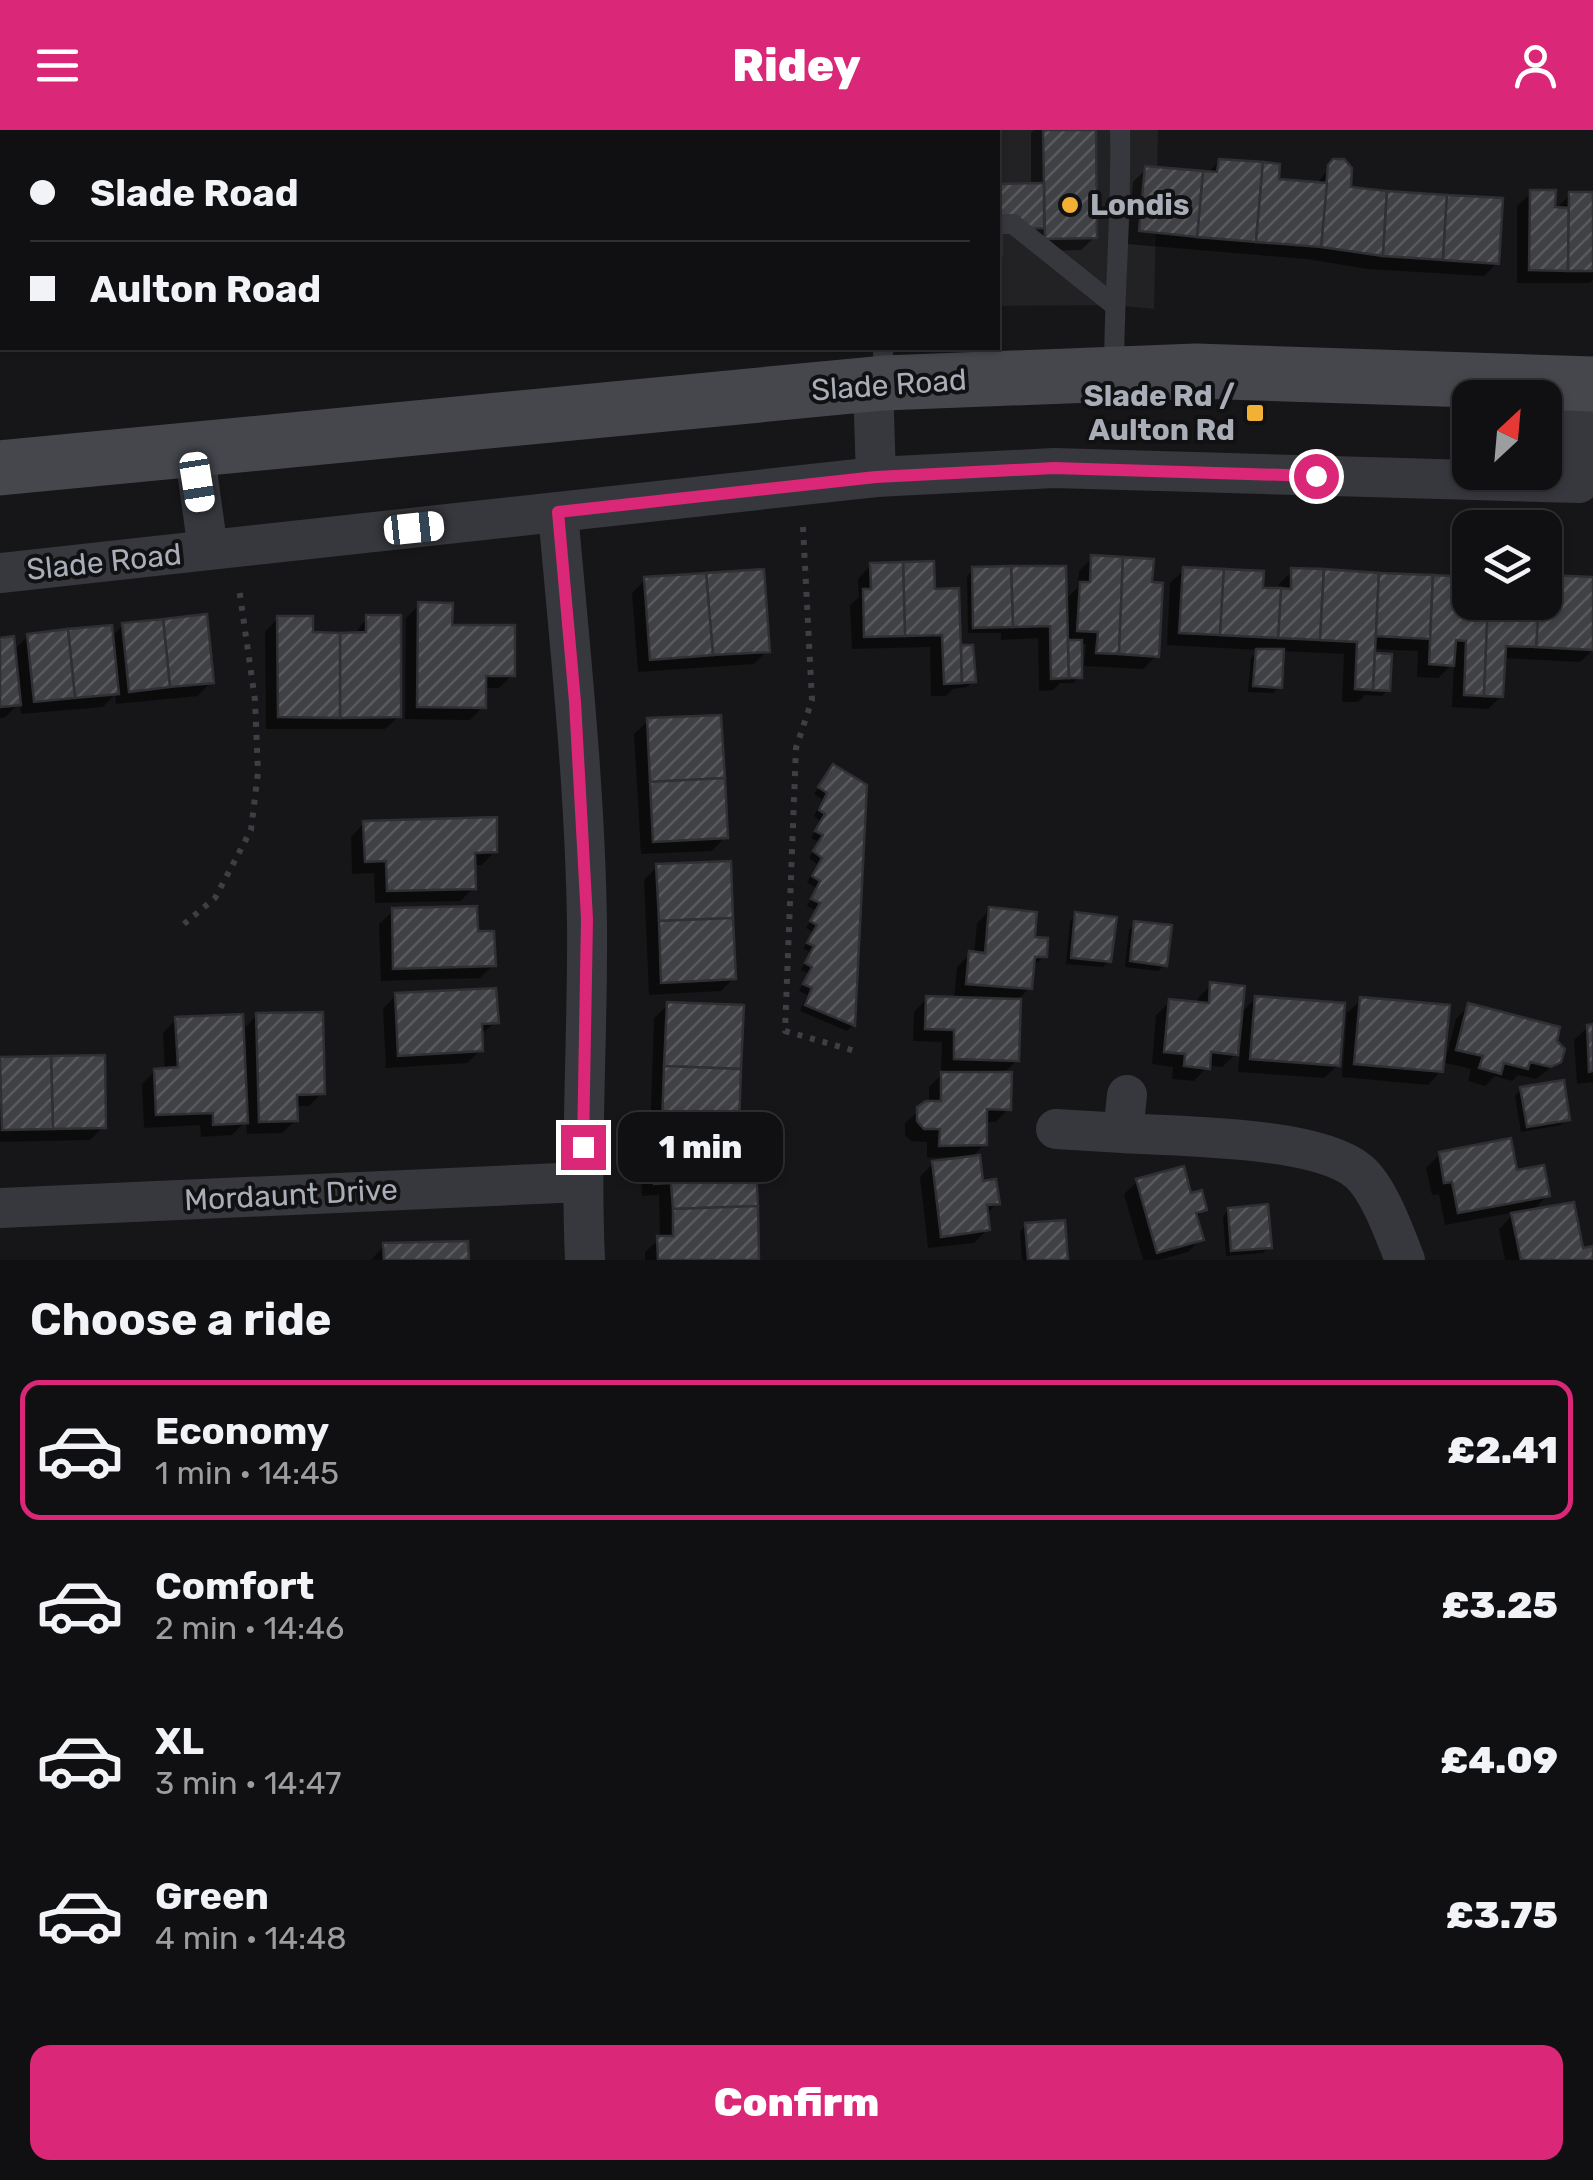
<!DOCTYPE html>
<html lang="en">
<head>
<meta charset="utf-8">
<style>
  :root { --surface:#101012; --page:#1e1e20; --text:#f1f3f6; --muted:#9c9d9f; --line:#303032; --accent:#db2777 }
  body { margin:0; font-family:Rubik,sans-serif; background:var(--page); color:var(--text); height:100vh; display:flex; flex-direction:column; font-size:38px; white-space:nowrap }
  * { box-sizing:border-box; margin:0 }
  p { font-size:32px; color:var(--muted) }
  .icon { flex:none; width:55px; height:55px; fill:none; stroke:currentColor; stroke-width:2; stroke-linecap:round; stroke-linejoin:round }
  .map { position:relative; height:1130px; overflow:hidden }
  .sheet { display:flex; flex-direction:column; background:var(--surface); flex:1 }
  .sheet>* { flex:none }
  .guide { position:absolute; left:0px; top:0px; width:1000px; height:220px; box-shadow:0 2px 8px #0004,0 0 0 2px var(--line); display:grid; align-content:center; height:220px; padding:0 30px; background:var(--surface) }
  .needle { width:65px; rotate:26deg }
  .tools { position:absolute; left:1452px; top:250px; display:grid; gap:20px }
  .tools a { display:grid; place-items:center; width:110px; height:110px; border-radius:20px; background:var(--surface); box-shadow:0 2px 8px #0004,0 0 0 2px var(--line); font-size:50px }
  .end { position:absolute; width:45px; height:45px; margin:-22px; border:12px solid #db2777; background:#fff; box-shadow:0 0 0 5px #fff }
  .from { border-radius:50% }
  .bubble { position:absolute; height:70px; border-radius:20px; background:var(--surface); box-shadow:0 2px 8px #0004,0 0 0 2px var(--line); font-size:32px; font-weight:800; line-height:70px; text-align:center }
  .car { position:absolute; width:30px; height:60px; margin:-30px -15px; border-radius:12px; box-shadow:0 0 8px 2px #0007; background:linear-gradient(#fff 24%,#345 0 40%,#fff 0 76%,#345 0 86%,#fff 0) }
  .guide b { display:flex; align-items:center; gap:35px; height:95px; font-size:38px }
  .guide b+b { border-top:2px solid var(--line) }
  .guide i { width:25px; height:25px; background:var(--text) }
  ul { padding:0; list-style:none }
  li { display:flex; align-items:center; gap:30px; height:140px; margin:0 20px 15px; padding:0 10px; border:5px solid transparent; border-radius:20px }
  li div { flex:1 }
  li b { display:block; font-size:38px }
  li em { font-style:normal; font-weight:800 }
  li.selected { border-color:var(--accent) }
  li>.icon { width:90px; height:90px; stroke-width:1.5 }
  h2 { padding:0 30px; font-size:45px; line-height:120px }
  .cta { display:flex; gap:20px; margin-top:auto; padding:20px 30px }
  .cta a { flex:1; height:115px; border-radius:20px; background:var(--accent); color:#fff; font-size:40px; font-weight:800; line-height:115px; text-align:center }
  header { display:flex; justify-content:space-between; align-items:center; height:130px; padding:0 30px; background:var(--accent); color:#fff; font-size:45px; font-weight:800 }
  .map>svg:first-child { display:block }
  .built { fill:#222225 }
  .shadow { fill:#0007 }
  .building { fill:url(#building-hatch); stroke:#303034; stroke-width:2.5 }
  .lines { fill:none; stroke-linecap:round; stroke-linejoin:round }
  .path { stroke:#3d3f44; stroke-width:6; stroke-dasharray:5 8; stroke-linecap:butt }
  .service { stroke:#37383d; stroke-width:20 }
  .minor { stroke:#37383d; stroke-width:40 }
  .secondary { stroke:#45474d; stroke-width:55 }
  .route { stroke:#db2777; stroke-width:12 }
  .poi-dot { fill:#f2b134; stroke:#111113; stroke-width:4 }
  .labels { text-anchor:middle; stroke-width:8; stroke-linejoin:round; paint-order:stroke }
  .poi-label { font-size:30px; font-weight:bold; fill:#a8adb8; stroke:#111113; text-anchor:start }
  .street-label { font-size:30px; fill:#a8adb8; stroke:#111113 }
</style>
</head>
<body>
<header><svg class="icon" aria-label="menu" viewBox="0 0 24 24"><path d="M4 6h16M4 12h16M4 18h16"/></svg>Ridey<svg class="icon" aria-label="person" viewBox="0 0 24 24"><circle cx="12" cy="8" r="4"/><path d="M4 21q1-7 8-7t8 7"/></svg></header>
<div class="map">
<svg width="1593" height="1130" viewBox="0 0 1593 1130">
  <defs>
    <pattern id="building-hatch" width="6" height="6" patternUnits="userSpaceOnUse" patternTransform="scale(2.5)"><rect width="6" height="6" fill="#404145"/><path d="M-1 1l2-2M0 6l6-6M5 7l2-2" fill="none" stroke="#595a5e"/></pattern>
  </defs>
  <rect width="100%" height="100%" fill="#161618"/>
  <polygon class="built" points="829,0 1158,0 1154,179 1114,175 998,176 998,2"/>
  <g class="shadow">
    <polygon points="1034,0 1094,0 1095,107 1081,120 1032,121 1032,103 1000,104 998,126 998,56 1031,56 1031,3"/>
    <polygon points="1219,31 1276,52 1316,55 1334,32 1348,59 1497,133 1484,146 1368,139 1306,129 1127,114 1133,52 1146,39 1207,44"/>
    <polygon points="1531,63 1552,82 1570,65 1593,65 1593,150 1590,153 1517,153 1517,76"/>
    <polygon points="2,142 2,216 0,216 0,143"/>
    <polygon points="1092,428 1150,455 1156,526 1143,539 1084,536 1086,514 1079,514 1079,547 1073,553 1060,553 1053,560 1039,561 1038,508 1001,510 1001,503 968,503 967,446 973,440 1064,471 1078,457 1079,441"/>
    <polygon points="871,435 933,462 958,517 971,518 973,551 967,557 953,559 946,566 931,566 930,517 852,519 850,475 859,467 858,449"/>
    <polygon points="1184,440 1260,460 1279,461 1279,454 1292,441 1470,450 1470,472 1545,472 1545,447 1593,449 1593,520 1580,532 1503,528 1501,566 1488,579 1452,577 1454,533 1438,548 1417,547 1418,521 1373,519 1373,525 1390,526 1388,560 1382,566 1365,565 1358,572 1342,572 1344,524 1281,521 1279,557 1273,563 1248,562 1251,528 1259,520 1167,515 1170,453"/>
    <polygon points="646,449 767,521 754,534 638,542 632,463"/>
    <polygon points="419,475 512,545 499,558 483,558 483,577 470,590 405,589 406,488"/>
    <polygon points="278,488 311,505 354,505 367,488 399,586 385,599 266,599 265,502"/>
    <polygon points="123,495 211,552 198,566 116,574 115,564 103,577 21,584 20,573 5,587 0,588 0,510 13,521 28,506 111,508"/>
    <polygon points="648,591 725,707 712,721 641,724 634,604"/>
    <polygon points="827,644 853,895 847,901 800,881 807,865 799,861 808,843 801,840 810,822 803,819 813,802 806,798 816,780 807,776 816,758 807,752 817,734 809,728 819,712 811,708 821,692 814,686 823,670 814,664"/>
    <polygon points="364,693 495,721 482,735 473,735 474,758 460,771 375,773 374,743 352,744 351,707"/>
    <polygon points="657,737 734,848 721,861 649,865 644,750"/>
    <polygon points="990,780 1032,809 1044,826 1031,839 1029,858 1019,869 1017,930 1002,945 1009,978 996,992 984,992 984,1014 970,1029 981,1053 997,1073 986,1085 987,1100 974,1113 928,1118 920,1047 933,1033 951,1031 951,1027 927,1028 927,1012 911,1011 905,1005 905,993 929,972 929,957 941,945 942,912 913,911 914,882 927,868 954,869 957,837 970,824 974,824 977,793"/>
    <polygon points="393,781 493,835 480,848 381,851 379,794"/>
    <polygon points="1076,785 1109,831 1103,837 1066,834 1070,791"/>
    <polygon points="1135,793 1165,835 1158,841 1125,837 1129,800"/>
    <polygon points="1211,855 1239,885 1256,868 1338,935 1324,948 1238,942 1240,920 1222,937 1208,936 1194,951 1172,949 1173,937 1152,934 1156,885 1170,872 1197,875 1198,868"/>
    <polygon points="396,865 496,892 480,905 481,920 467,933 386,938 383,879"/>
    <polygon points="1361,870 1442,930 1445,931 1456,889 1469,876 1554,912 1559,931 1536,949 1518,945 1512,951 1495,946 1485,956 1468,951 1471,939 1442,932 1441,941 1428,955 1342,947 1347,883"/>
    <polygon points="668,875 737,998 724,1011 650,1008 654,888"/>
    <polygon points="257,885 322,963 309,976 295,976 296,990 282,1003 247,1004 246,991 232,1005 201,1007 200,995 144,998 142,954 155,941 165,941 163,903 176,889 242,901"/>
    <polygon points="1588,897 1593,897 1593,952 1577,954 1574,910"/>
    <polygon points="1,930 103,997 90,1010 0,1012"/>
    <polygon points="1521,959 1568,989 1561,995 1521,1002 1515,966"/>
    <polygon points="654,1022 756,1130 645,1130 645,1122 660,1109 659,1065 642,1066 641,1035"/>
    <polygon points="1440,1024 1515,1043 1547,1066 1531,1082 1581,1121 1593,1119 1593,1130 1505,1130 1499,1099 1516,1082 1445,1095 1439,1064 1432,1065 1426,1038"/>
    <polygon points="1138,1051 1189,1066 1204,1080 1195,1089 1201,1109 1188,1122 1159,1130 1143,1130 1124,1064"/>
    <polygon points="1229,1080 1269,1117 1263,1123 1226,1126 1223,1086"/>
    <polygon points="1026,1095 1065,1130 1022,1130 1020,1101"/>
    <polygon points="384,1116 466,1130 371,1130"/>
  </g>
  <g class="building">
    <polygon points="1043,0 1096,0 1097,108 1045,109"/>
    <polygon points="1219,29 1263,32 1256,112 1197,107 1203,41 1217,42"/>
    <polygon points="1333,29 1344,29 1352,38 1351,57 1387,61 1383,126 1321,117 1328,35"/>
    <polygon points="1263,32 1280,34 1279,49 1327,53 1321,117 1256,112"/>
    <polygon points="1145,36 1203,41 1197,107 1139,101"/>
    <polygon points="1044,53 1044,98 1002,99 1002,125 998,125 998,54"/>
    <polygon points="1530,60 1556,60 1555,77 1569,78 1568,141 1529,140"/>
    <polygon points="1387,61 1447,65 1443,130 1383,126"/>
    <polygon points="1569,62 1593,62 1593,141 1568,141"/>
    <polygon points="1447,65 1503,68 1499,134 1443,130"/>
    <polygon points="0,141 2,141 0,208"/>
    <polygon points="1091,425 1123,427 1119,524 1096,523 1098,502 1077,501 1080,452 1090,452"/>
    <polygon points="1123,427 1154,429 1152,452 1163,453 1159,527 1119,524"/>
    <polygon points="934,431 935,459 959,458 962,553 944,554 942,505 905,506 903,432"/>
    <polygon points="903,432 905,506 864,507 863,459 871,459 870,433"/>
    <polygon points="1011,436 1066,436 1069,548 1051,549 1050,496 1013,497"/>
    <polygon points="1011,436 1013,497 973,498 972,437"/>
    <polygon points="1183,437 1224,439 1220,505 1179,503"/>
    <polygon points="1291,438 1324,439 1320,510 1278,508 1281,458 1291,459"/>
    <polygon points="764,439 770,522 713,525 706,443"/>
    <polygon points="1224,439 1264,441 1263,458 1281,458 1278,508 1220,505"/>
    <polygon points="1324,439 1379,443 1373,560 1355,559 1357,512 1320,510"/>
    <polygon points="706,443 713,525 650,530 644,447"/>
    <polygon points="1379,443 1433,445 1430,509 1376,506"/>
    <polygon points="1433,445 1470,447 1470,472 1488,472 1484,566 1464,565 1466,511 1456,510 1454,536 1429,534"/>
    <polygon points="1545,445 1593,447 1593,520 1536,517 1539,472 1545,472"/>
    <polygon points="418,472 453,473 452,495 515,495 515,546 486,546 486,578 417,577"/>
    <polygon points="1488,472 1539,472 1536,517 1506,516 1503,567 1484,566"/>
    <polygon points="207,484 214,553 170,557 163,489"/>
    <polygon points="366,485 401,485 401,587 340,588 340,503 366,502"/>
    <polygon points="277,486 313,486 313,502 340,503 340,588 278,587"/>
    <polygon points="163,489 170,557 129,562 122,493"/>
    <polygon points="112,495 119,564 75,568 68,499"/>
    <polygon points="68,499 75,568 34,572 27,504"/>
    <polygon points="14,506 21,575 0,577 0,508"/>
    <polygon points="1068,510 1082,510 1082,548 1069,548"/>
    <polygon points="961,515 973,515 976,552 962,553"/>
    <polygon points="1256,519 1284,519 1282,558 1253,556"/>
    <polygon points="1375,523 1392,524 1390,561 1373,560"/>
    <polygon points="721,585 725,648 650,652 647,588"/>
    <polygon points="833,634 867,655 855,896 805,875 812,858 803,854 812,837 805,833 814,816 807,813 817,795 810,791 820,773 811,769 820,751 812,746 822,728 813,721 823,705 815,701 825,684 819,680 827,663 818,657"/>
    <polygon points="725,648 728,708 653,712 650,652"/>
    <polygon points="497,687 497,722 475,723 476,759 387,761 386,731 365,732 363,691"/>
    <polygon points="731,731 733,788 659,791 656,734"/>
    <polygon points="477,776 478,801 494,801 496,836 393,839 392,778"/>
    <polygon points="989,777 1037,782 1035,807 1048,808 1047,827 1035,827 1032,859 966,854 969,821 985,823"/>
    <polygon points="1075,782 1117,787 1111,832 1071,828"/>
    <polygon points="733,788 736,849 661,853 659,791"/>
    <polygon points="1134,791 1172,795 1167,836 1130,831"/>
    <polygon points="1210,852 1245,856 1238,925 1211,922 1210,939 1184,936 1185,924 1164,922 1169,869 1209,873"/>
    <polygon points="496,858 499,893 482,894 483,921 398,926 395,863"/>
    <polygon points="926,866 1021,869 1019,931 954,929 954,900 925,899"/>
    <polygon points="1255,866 1345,873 1340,936 1250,929"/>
    <polygon points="1360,867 1450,875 1443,942 1354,934"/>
    <polygon points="667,872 744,875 741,939 664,936"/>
    <polygon points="1468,873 1560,897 1557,911 1565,919 1561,932 1551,937 1530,932 1528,939 1504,933 1501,944 1479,938 1483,926 1456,920"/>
    <polygon points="323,882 325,964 297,965 298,991 259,992 256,883"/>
    <polygon points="243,884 248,993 213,995 213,983 156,985 154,939 178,937 175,887"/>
    <polygon points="1593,894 1593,941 1589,942 1587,895"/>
    <polygon points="105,925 106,998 53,999 51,926"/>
    <polygon points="51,926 53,999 2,1000 0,927"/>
    <polygon points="664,936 741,939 739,999 662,996"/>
    <polygon points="941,942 1012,942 1011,980 987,979 987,1015 939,1016 940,999 924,999 917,991 917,977 926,971 941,971"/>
    <polygon points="1564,950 1570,990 1527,997 1520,957"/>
    <polygon points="1511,1008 1517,1040 1544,1035 1550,1066 1458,1083 1452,1052 1444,1053 1439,1022"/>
    <polygon points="755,1016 758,1076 673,1079 671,1053 654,1054 653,1019"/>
    <polygon points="980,1025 983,1051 996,1049 1000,1074 987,1075 990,1100 941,1107 932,1031"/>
    <polygon points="1184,1036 1191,1063 1202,1060 1207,1080 1196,1083 1204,1110 1157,1123 1136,1049"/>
    <polygon points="1574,1072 1583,1118 1593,1116 1593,1130 1521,1130 1511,1083"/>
    <polygon points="1268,1074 1272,1118 1231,1121 1228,1078"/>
    <polygon points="758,1076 759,1130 658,1130 657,1106 673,1106 673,1079"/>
    <polygon points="1065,1090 1068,1130 1028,1130 1025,1093"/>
    <polygon points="468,1111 469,1130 384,1130 383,1113"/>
  </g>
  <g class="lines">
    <g class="path">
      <polyline points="817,0 818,2"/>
      <polyline points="803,397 812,570 796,618 785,901 855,921"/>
      <polyline points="184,794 215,768 251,700 258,642 255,570 239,458"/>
    </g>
    <g class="service">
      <polyline points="998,94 1013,94 1114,175"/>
      <polyline points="883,218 884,251"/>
      <path d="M1114 243C1114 161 1122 81 1120 0"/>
    </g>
    <g class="minor">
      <polyline points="873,254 876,347"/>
      <polyline points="194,319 208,420"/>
      <path d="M558 382C570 519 585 656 587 794 588 906 580 1018 585 1130"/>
      <polyline points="0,443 876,347 1054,338 1579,353 1586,254"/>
      <path d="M1127 965 1123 1003C1181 1007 1315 1006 1358 1041 1379 1058 1395 1105 1405 1130"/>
      <polyline points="1056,999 1123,1003"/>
      <polyline points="0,1078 582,1052"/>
    </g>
    <polyline class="secondary" points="0,338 884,253 1196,241 1593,254"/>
  </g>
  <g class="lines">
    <polyline class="route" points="583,1017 587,789 575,572 558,382 876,347 1054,338 1316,346"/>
  </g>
  <g class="poi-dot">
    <circle cx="1070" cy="75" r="10"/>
    <rect x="1245" y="273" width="20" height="20" rx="5"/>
  </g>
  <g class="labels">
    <g class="poi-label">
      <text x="1090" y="85">Londis</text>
      <text x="1235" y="276" text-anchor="end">Slade Rd /<tspan x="1235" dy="34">Aulton Rd</tspan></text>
    </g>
    <g class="street-label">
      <text transform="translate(889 255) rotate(-4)" y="10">Slade Road</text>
      <text transform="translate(104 432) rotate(-6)" y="10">Slade Road</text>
      <text transform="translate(291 1065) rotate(-3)" y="10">Mordaunt Drive</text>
    </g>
  </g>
</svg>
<div class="tools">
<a><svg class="needle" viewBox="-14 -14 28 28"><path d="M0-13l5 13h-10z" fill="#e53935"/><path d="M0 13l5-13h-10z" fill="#9c9d9f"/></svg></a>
<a><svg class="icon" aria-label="layers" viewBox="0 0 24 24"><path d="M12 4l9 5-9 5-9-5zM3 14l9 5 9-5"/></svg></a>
</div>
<i class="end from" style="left:1316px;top:346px"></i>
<i class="end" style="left:583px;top:1017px"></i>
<div class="bubble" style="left:618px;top:982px;width:165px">1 min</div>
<i class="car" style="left:197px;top:352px;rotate:171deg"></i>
<i class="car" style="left:414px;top:398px;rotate:84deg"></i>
<div class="guide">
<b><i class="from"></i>Slade Road</b>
<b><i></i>Aulton Road</b>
</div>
</div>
<section class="sheet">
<h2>Choose a ride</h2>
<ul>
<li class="selected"><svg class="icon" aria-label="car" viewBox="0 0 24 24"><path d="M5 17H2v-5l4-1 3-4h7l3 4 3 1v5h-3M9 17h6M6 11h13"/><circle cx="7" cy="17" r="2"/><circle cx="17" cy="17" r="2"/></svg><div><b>Economy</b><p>1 min · 14:45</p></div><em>£2.41</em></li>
<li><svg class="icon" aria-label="car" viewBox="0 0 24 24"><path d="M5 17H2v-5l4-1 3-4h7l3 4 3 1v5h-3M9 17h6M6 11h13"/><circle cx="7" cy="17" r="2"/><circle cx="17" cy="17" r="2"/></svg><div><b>Comfort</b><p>2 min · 14:46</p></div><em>£3.25</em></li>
<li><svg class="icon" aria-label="car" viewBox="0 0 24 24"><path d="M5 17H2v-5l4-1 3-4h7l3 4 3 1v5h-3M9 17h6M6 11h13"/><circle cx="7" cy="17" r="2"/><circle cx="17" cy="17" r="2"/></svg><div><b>XL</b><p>3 min · 14:47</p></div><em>£4.09</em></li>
<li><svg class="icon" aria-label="car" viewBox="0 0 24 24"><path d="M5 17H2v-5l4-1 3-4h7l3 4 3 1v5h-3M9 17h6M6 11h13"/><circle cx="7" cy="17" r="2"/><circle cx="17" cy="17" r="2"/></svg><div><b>Green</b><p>4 min · 14:48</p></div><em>£3.75</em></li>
</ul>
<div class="cta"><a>Confirm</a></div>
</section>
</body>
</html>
